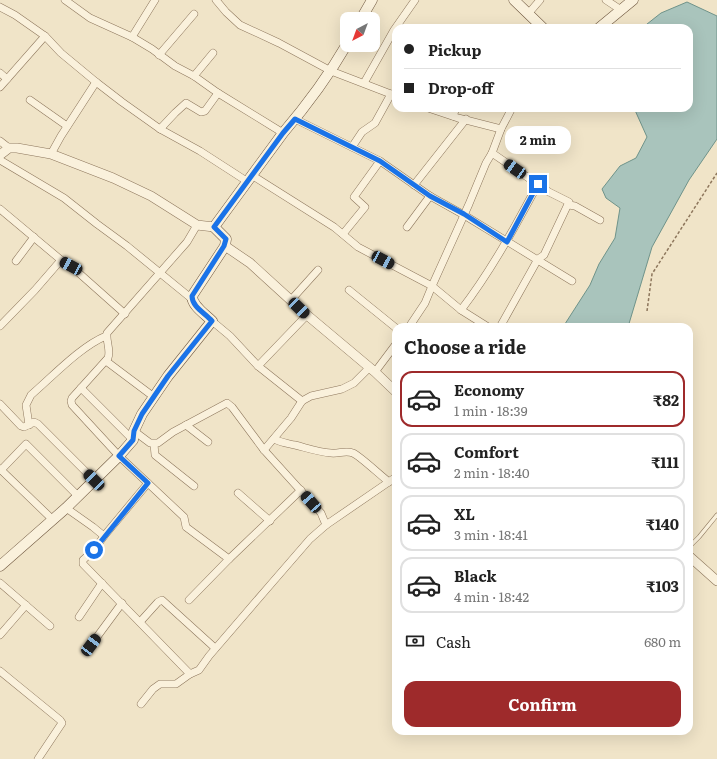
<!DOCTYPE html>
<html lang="en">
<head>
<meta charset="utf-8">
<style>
  :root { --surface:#fff; --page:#f6f6f6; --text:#222; --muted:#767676; --line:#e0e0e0; --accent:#9e2a2b }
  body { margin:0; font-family:Literata,serif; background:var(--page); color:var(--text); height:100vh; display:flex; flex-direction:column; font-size:15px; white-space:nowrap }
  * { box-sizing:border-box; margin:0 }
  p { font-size:13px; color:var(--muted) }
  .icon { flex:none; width:22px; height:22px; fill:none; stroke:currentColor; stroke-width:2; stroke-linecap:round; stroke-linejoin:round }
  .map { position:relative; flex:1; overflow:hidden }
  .details { position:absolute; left:392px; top:323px; width:301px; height:412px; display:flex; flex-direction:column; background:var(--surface); border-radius:12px; box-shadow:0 4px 16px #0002 }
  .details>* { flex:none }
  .banner { position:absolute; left:392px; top:24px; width:301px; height:88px; border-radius:12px; box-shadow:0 4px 16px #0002; display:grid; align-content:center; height:88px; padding:0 12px; background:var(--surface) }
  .needle { width:26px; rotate:221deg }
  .controls { position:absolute; left:340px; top:12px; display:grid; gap:8px }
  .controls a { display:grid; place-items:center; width:40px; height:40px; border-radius:8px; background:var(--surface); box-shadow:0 4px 16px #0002; font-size:20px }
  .end { position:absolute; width:18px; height:18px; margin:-9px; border:5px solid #1a73e8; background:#fff; box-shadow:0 0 0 2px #fff }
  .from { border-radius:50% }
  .bubble { position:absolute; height:28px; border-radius:12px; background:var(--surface); box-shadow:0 4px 16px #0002; font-size:13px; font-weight:700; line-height:28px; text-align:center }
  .car { position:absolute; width:12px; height:24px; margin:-12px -6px; border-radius:5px; box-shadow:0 0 3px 1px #0007; background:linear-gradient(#222 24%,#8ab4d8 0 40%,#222 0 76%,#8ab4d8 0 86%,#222 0) }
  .banner b { display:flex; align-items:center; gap:14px; height:38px; font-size:15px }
  .banner b+b { border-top:1px solid var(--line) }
  .banner i { width:10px; height:10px; background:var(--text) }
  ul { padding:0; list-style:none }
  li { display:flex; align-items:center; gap:12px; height:56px; margin:0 8px 6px; padding:0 4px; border:2px solid var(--line); border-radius:12px }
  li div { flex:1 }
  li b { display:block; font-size:15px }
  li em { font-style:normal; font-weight:700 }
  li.selected { border-color:var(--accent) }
  li>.icon { width:36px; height:36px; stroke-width:1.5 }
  h2 { padding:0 12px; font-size:18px; line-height:48px }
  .pay { display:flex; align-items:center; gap:10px; height:44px; padding:0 12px; font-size:15px }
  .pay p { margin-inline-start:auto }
  .primary-button { display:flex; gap:8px; margin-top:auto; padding:8px 12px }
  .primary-button a { flex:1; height:46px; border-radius:12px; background:var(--accent); color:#fff; font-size:16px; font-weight:700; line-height:46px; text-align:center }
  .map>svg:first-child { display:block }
  .water { fill:#a9c4bc; stroke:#6f938a }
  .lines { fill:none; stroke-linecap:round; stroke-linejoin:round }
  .service-casing { stroke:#8d765c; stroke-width:4.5 }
  .minor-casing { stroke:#8d765c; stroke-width:8 }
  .tertiary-casing { stroke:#8d765c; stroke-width:10 }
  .secondary-casing { stroke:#6f573f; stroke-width:11 }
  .path { stroke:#8d765c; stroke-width:1.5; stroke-dasharray:3 2; stroke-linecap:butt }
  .service { stroke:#faf1dc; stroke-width:3.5 }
  .minor { stroke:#faf1dc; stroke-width:7 }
  .tertiary { stroke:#faf1dc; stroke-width:9 }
  .secondary { stroke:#faf1dc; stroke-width:10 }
  .route { stroke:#1a73e8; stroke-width:5 }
</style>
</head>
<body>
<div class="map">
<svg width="717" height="759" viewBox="0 0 717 759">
  <rect width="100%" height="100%" fill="#f0e4c8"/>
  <polygon class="water" points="687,2 717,16 717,139 689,180 652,247 628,327 563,327 590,285 599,264 615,238 620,208 606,198 602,189 620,166 636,158 647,137 634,108 689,108 689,28 642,28 661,13"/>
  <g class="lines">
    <g class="service-casing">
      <polyline id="service" points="689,547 699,537 717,515"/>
    </g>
    <g class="minor-casing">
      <g id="minor">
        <polyline points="65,0 90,18 132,37 152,49 175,66 194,76 218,93 283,133"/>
        <polyline points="216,0 226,12 240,25 279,43 331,71 396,96"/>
        <polyline points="606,0 621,10"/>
        <polyline points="0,7 15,15 45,36 61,53 96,82 122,102 160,129 200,151 248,182"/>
        <polyline points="528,14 540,0"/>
        <polyline points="132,37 155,0"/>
        <polyline points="159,55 194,14"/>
        <polyline points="0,73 7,79"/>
        <polyline points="194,76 213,53"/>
        <polyline points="364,83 394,30 415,0"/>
        <polyline points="0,87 45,36"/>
        <polyline points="30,100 67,126"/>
        <polyline points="428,108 458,118 501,129"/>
        <polyline points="453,116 456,108"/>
        <polyline points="295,119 380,161 430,196 464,215 572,281"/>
        <polyline points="160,129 175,113 186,103 201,112 205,111 218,93"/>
        <polyline points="0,141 9,148"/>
        <polyline points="352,147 362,132 375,123 391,94"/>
        <polyline points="492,153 549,192 569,202 544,255 538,259 500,327"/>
        <polyline points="51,154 61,136 96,82"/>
        <polyline points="0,160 64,198 97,224 127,246 192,299"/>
        <polyline points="253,176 334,227 358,247 432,286 461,310 488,327"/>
        <polyline points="414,185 466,119"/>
        <polyline points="569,205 575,206 600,220"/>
        <polyline points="0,209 61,260 71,266 125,314"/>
        <path d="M197 225 187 242 107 333C106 342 111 350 108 358L72 398 71 401 72 405 119 456 184 517 186 527 229 559 301 490"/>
        <polyline points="407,227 430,196"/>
        <polyline points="343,234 365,207 354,197 380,161"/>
        <polyline points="16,261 34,237"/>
        <polyline points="349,290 396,328"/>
        <polyline points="291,300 318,270"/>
        <path d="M461 310C491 271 515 227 538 184"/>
        <polyline points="212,321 230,336 258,366 302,401"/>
        <polyline points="0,326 35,290 61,260"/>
        <polyline points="409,327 425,303 432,286 469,204 486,163 492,153 501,129 512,108"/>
        <polyline points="106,361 154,397"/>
        <polyline points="258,366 307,315"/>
        <polyline points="375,372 396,344"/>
        <polyline points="81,388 133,440"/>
        <polyline points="0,404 21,426 24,427 34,422 38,424 94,480"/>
        <path d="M29 425 26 405 31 395C52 377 81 346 106 336"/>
        <polyline points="186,425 208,442"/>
        <polyline points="134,431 150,443 158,443 173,432 227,403 232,407 264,450 321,513 326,525 396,477"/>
        <path d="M274 439C282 443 286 443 295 445 307 448 318 452 331 453 339 454 345 450 353 453 360 456 381 476 389 482"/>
        <polyline points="154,444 155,455 194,486"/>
        <polyline points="264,450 291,418 302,401 311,396 342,389 354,383 369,368"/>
        <polyline points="0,469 52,519"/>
        <polyline points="1,470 26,444 78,496"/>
        <polyline points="238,493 270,521"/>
        <polyline points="66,508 93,527 104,536 94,550 83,560 83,564 190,674 199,670 209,656 271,584 310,539 326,525"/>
        <polyline points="104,536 148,483"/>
        <polyline points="0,583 50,626"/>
        <polyline points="189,600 229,559"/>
        <polyline points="79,617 102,583"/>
        <polyline points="140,622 158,602 162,600 215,648"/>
        <polyline points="0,635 26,605"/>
        <polyline points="91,645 122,603"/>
        <polyline points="0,671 60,720 62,723 38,759"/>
        <polyline points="141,704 153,689 160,684 176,684 190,674"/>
      </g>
    </g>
    <g class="tertiary-casing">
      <g id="tertiary">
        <polyline points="0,155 9,148 17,148 51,154 113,178 151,196 197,225 214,227"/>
        <polyline points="225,246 250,263 307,315 375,372 396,392"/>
        <polyline points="689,556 717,581"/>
      </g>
    </g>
    <g class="secondary-casing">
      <g id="secondary">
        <polyline points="514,0 543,28"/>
        <polyline points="361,19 372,0"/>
        <polyline points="599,28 633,0"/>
        <path d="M0 566 66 508 119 456 133 440 134 431 142 414 168 376 212 321C205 314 192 306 192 296L225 246 226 239 214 227 283 133C307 105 329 75 347 44"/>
      </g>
    </g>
    <polyline class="path" points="647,311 652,274 717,173"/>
    <use href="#service" class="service"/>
    <use href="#minor" class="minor"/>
    <use href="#tertiary" class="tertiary"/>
    <use href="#secondary" class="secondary"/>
  </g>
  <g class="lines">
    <path class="route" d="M94 550 148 483 119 456 133 440 134 431 142 414 168 376 212 321C205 313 192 307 192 296L224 246 226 239 214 227 283 133 295 119 380 161 430 196 464 214 507 242 538 184"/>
  </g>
</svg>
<div class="controls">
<a><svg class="needle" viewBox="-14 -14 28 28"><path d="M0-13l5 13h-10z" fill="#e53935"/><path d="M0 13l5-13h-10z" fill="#767676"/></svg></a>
</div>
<i class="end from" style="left:94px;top:550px"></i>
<i class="end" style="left:538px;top:184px"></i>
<div class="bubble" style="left:505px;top:126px;width:66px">2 min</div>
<i class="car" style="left:515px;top:169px;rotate:304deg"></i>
<i class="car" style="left:383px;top:260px;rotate:118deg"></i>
<i class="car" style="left:71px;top:266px;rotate:298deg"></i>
<i class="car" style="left:299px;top:308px;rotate:134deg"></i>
<i class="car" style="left:94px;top:480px;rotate:315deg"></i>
<i class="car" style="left:311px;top:502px;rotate:319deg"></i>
<i class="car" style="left:91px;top:645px;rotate:37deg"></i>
<div class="banner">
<b><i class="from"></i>Pickup</b>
<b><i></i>Drop-off</b>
</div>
<section class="details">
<h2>Choose a ride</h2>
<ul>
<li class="selected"><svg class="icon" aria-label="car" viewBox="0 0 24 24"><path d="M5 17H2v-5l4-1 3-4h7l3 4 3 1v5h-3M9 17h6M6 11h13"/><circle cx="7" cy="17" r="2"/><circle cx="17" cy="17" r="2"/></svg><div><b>Economy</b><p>1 min · 18:39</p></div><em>₹82</em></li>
<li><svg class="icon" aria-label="car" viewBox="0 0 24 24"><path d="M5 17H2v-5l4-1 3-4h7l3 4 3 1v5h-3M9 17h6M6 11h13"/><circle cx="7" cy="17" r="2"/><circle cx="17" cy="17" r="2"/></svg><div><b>Comfort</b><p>2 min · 18:40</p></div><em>₹111</em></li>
<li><svg class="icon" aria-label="car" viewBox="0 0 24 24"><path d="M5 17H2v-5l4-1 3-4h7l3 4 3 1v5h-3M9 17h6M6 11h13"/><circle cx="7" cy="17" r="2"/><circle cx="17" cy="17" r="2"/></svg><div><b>XL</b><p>3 min · 18:41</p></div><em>₹140</em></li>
<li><svg class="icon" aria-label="car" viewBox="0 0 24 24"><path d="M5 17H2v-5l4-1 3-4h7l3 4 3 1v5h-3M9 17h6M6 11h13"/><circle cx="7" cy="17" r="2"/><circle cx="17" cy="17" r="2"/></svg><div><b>Black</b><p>4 min · 18:42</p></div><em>₹103</em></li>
</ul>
<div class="pay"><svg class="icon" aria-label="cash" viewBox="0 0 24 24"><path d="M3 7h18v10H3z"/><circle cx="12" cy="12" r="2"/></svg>Cash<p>680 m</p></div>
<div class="primary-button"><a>Confirm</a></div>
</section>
</div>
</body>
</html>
